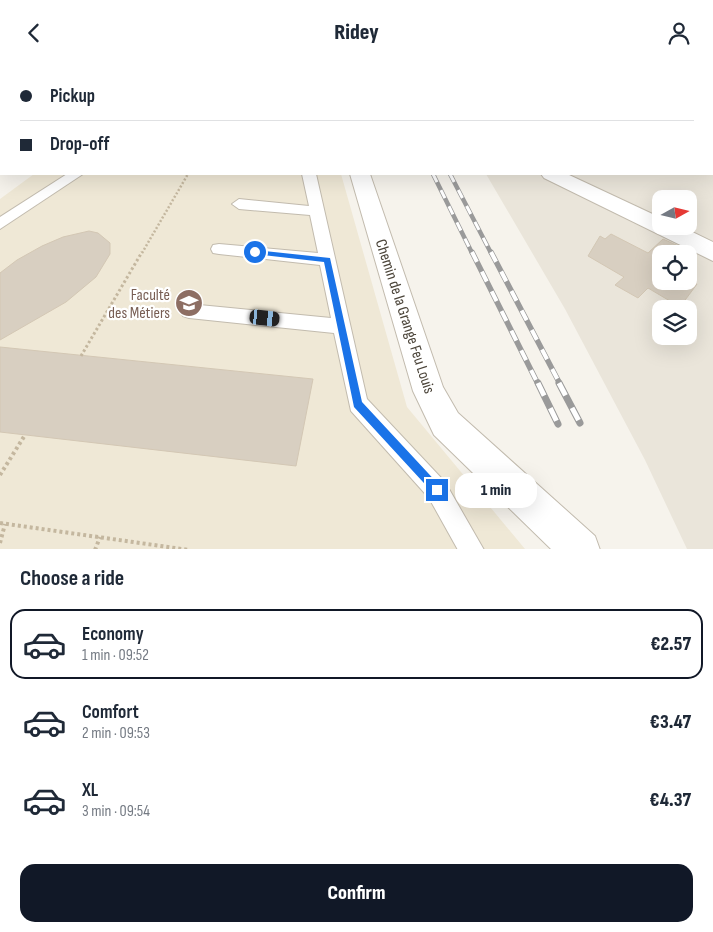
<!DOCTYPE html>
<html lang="en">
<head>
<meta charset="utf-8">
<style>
  :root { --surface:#fff; --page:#f2f2f3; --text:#1f2937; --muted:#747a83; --line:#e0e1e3; --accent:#111827 }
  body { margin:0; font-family:"Sofia Sans Condensed",sans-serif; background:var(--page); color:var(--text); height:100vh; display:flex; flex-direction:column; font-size:19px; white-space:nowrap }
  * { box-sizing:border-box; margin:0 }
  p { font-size:16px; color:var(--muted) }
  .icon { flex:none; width:28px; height:28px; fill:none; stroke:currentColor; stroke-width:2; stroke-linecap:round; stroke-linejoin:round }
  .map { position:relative; height:484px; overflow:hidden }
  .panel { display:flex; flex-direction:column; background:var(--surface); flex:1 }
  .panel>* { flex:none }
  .top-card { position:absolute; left:0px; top:0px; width:714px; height:110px; box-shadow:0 5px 20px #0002; display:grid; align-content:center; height:110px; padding:0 20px; background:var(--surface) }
  .needle { width:32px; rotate:82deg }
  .buttons { position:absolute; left:652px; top:125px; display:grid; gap:10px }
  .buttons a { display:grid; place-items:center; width:45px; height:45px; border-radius:10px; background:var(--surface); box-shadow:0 5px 20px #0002; font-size:25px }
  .end { position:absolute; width:22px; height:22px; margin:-11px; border:6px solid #1a73e8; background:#fff; box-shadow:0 0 0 2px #fff }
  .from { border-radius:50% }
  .bubble { position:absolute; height:35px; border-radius:15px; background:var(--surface); box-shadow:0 5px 20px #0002; font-size:16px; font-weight:800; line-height:35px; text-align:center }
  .car { position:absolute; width:15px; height:30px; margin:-15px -8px; border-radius:6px; box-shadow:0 0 4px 1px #0007; background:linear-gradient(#222 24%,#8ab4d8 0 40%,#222 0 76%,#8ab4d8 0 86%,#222 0) }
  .top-card b { display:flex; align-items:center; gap:18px; height:48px; font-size:19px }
  .top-card b+b { border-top:1px solid var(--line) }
  .top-card i { width:12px; height:12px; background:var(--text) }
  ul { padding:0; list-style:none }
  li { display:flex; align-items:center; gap:15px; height:70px; margin:0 10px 8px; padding:0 10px; border:2px solid transparent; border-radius:15px }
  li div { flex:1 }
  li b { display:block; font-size:19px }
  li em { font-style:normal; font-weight:800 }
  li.on { border-color:var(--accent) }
  li>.icon { width:45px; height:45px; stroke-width:1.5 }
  h2 { padding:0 20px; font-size:22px; line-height:60px }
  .button { display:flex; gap:10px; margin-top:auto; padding:10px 20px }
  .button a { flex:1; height:58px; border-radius:15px; background:var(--accent); color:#fff; font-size:20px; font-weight:800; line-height:58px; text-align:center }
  header { display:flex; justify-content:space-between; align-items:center; height:65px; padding:0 20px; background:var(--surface); font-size:22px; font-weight:800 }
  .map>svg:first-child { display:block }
  .residential { fill:#eae5da; fill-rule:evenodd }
  .education { fill:#efe8d6 }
  .building { fill:#d8cfc1; stroke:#d3c7b4 }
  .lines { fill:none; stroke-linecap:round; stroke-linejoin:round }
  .service-casing { stroke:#c2bbae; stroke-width:2 }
  .pedestrian-casing { stroke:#c2bbae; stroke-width:3 }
  .minor-casing { stroke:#c2bbae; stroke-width:2 }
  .tertiary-casing { stroke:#c2bbae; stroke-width:30 }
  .path-far2 { stroke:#c4b79f; stroke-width:2.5; stroke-dasharray:2 2; stroke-linecap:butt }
  .path-far1 { stroke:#c4b79f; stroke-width:3; stroke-dasharray:2.5 2.5; stroke-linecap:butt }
  .path { stroke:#c4b79f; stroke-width:4; stroke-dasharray:3 3; stroke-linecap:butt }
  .service { fill:#fff; fill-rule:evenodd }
  .pedestrian { fill:#fff; fill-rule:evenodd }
  .minor { fill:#fff; fill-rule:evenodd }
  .tertiary { stroke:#fff; stroke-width:28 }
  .rail-far2-casing { stroke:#9a9a9a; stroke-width:4.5 }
  .rail-far1-casing { stroke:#9a9a9a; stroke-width:5.5 }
  .rail-casing { stroke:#9a9a9a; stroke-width:7 }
  .rail-far2 { stroke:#fff; stroke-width:3; stroke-dasharray:9; stroke-linecap:butt }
  .rail-far1 { stroke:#fff; stroke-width:4; stroke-dasharray:11; stroke-linecap:butt }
  .rail { stroke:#fff; stroke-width:5; stroke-dasharray:14; stroke-linecap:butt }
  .route { fill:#1a73e8 }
  .labels { text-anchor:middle; stroke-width:4.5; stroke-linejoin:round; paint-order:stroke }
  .education-label { font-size:16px; fill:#785e54; stroke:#fff; text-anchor:end }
  .street-label { font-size:16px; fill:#4b4439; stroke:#fff }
</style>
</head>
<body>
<header><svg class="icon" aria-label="back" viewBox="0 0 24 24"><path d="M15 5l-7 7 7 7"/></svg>Ridey<svg class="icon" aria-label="person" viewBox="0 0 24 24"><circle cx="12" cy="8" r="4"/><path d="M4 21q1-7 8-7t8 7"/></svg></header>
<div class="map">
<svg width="713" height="485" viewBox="0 0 713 485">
  <rect width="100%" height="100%" fill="#f6f3ec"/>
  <path class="residential" d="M417 0H713V484H687L645 395 565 244 486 109H712V1ZM661 134H689V161H661ZM661 189H689V216H661ZM661 244H689V271H661Z"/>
  <polygon class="education" points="34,109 341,109 407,342 525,484 0,484 0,134"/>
  <g class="building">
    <polygon points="89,166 98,168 110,178 110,189 96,212 66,237 0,275 0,208 17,195 42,181 63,172"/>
    <polygon points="611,169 648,188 663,174 685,184 681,189 661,189 661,216 689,215 697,219 680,242 648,223 638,233 615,220 624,212 588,191 600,171 605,174"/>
    <polygon points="0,282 313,314 296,401 0,367"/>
  </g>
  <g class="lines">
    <g class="service-casing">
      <g id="service">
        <rect x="0" y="61" width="1" height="8"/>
        <polygon points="67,109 83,109 0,164 0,152"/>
        <polygon points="302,109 316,109 367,334 445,417 484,485 458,485 429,433 351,346 334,268 189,253 183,251 180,246 183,241 189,239 331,253 320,200 219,189 213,188 211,184 213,180 219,179 318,188 310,150 239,144 232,139 239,134 309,141"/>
      </g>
    </g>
    <g class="pedestrian-casing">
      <rect id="pedestrian" x="3" y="0" width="16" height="1"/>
    </g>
    <g class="minor-casing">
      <g id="minor">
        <rect x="317" y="0" width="16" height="1"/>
        <polygon points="350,109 370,109 443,322 458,348 595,471 600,485 552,485 434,370 413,326"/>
        <polygon points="541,109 567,109 661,153 661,161 680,161 713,177 713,196 544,113"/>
      </g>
    </g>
    <g class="tertiary-casing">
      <g id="tertiary">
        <polyline points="167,1 170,0"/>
        <polyline points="0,90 1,89"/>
      </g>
    </g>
    <polyline class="path-far2" points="142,188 188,109"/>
    <polyline class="path-far1" points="81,291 142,187"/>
    <g class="path">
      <polyline points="0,410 25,370"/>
      <polyline points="0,458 189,485"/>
      <polyline points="0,478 5,459"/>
      <polyline points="95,485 100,472"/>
    </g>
    <use href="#service" class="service"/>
    <use href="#pedestrian" class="pedestrian"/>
    <use href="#minor" class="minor"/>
    <use href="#tertiary" class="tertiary"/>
    <g class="rail-far2-casing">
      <g id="rail-far2">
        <polyline points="433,109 472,188"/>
        <polyline points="450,109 491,188"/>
      </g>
    </g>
    <g class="rail-far1-casing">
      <g id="rail-far1">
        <polyline points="472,187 538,319"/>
        <polyline points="491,187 560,319"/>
      </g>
    </g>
    <g class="rail-casing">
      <g id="rail">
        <polyline points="538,318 558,359"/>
        <polyline points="559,318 580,358"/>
      </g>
    </g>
    <use href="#rail-far2" class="rail-far2"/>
    <use href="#rail-far1" class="rail-far1"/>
    <use href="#rail" class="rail"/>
  </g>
  <polygon class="route" points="255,185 330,193 362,337 441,422 441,429 434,429 354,342 324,197 253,189 253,186"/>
  <defs>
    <g id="school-disc" transform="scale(1.4375)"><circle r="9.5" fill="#8d6e63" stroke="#fff"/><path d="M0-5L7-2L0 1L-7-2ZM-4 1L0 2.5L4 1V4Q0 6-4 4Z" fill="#fff"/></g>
  </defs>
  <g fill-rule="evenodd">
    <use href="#school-disc" x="189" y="238"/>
  </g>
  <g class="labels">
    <g class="education-label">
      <text x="170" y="235">Faculté<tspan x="170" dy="18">des Métiers</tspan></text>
    </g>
    <g class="street-label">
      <text transform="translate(406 251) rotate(72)" y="6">Chemin de la Grange Feu Louis</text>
    </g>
  </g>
</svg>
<div class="buttons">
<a><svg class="needle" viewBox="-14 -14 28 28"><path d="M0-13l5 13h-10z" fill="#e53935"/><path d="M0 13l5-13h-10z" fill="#747a83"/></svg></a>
<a><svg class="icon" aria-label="locate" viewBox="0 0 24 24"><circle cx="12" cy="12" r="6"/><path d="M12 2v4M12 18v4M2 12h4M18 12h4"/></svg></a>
<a><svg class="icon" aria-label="layers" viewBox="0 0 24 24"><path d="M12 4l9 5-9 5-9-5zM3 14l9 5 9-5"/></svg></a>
</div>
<i class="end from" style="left:255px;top:187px"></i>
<i class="end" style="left:437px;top:425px"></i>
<div class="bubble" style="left:455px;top:408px;width:82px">1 min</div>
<i class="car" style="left:265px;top:253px;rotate:96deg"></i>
<div class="top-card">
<b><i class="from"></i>Pickup</b>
<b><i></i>Drop-off</b>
</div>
</div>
<section class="panel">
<h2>Choose a ride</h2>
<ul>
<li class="on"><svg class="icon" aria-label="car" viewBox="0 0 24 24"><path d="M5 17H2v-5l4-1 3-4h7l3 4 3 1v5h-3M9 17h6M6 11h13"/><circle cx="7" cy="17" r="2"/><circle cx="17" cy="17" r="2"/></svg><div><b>Economy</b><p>1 min · 09:52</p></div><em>€2.57</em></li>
<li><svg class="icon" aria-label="car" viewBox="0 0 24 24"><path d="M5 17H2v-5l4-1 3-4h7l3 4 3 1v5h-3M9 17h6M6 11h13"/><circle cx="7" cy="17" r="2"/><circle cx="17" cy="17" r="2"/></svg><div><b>Comfort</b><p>2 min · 09:53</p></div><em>€3.47</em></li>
<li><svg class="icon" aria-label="car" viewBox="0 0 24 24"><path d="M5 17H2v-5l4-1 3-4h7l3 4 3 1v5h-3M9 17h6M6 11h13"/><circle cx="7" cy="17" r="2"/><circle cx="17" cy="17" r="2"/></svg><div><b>XL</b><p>3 min · 09:54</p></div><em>€4.37</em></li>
</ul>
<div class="button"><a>Confirm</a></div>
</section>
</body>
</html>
